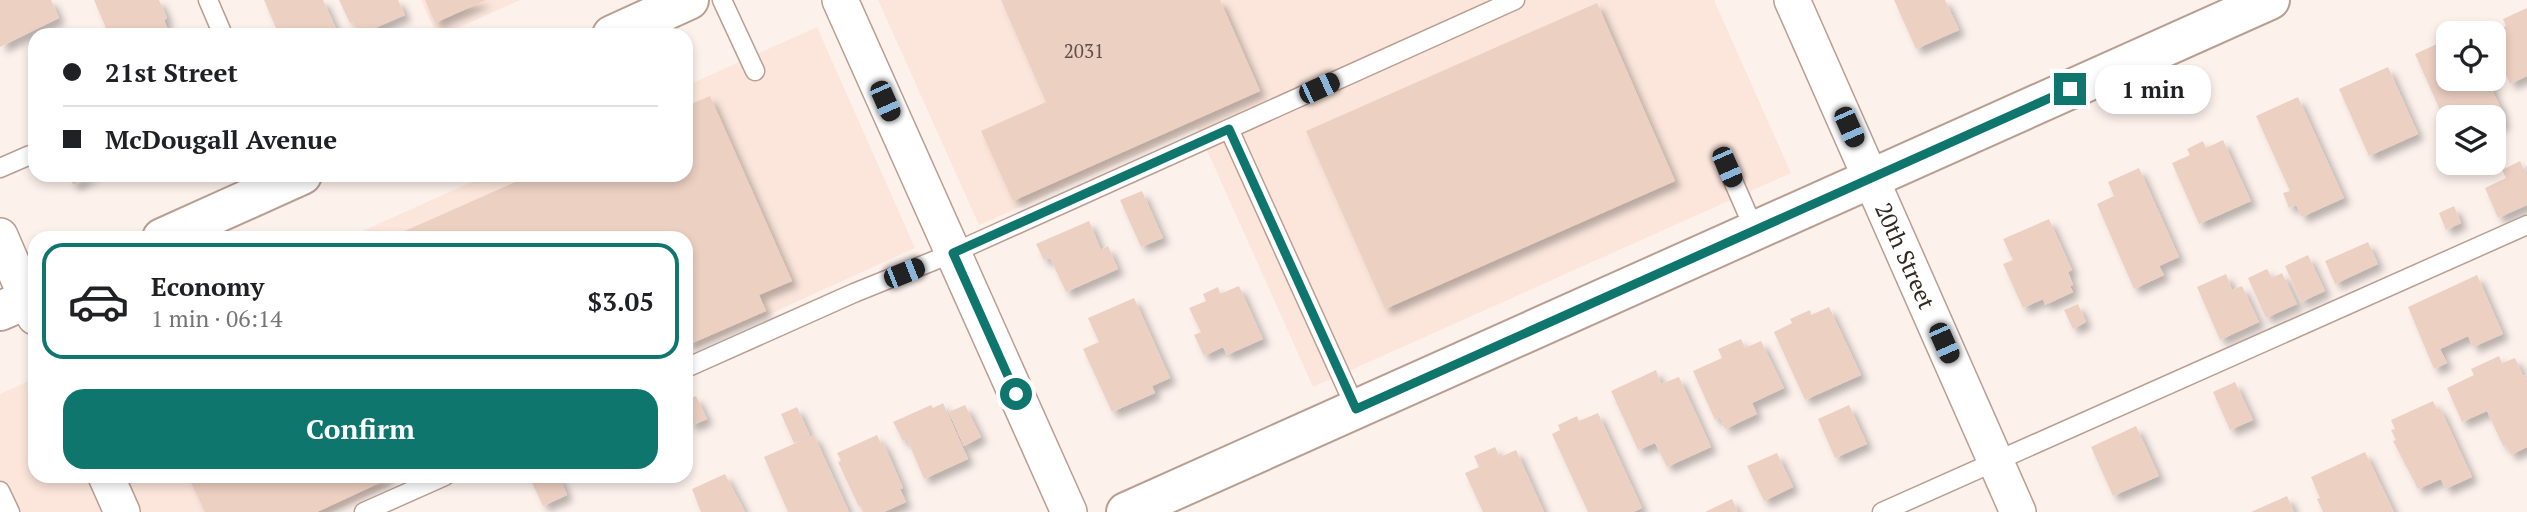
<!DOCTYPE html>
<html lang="en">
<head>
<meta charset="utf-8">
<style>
  :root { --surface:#fff; --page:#f6f6f6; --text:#202124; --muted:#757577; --line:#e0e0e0; --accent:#0f766e }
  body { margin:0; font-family:"PT Serif",serif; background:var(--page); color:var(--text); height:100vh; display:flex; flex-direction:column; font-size:26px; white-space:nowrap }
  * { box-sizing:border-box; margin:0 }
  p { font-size:23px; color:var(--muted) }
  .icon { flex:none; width:38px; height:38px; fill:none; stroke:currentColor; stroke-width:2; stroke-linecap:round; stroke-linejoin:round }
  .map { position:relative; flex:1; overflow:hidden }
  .panel { position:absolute; left:28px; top:231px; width:665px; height:252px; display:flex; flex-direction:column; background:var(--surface); border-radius:21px; box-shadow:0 4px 10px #0003 }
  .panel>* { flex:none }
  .top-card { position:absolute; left:28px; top:28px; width:665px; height:154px; border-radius:21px; box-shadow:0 4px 10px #0003; display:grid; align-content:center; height:154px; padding:0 35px; background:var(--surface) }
  .fabs { position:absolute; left:2436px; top:21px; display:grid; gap:14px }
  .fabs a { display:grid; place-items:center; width:70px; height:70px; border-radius:14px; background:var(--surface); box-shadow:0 4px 10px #0003; font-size:35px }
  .end { position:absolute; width:32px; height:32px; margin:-16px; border:9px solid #0f766e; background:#fff; box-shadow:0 0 0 4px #fff }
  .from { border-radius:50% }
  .bubble { position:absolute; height:49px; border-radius:21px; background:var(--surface); box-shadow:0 4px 10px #0003; font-size:23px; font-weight:700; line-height:49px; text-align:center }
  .car { position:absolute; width:21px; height:42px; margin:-21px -10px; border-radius:9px; box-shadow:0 0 5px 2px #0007; background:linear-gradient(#222 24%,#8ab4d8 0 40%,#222 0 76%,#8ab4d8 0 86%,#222 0) }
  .top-card b { display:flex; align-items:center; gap:24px; height:66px; font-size:26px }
  .top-card b+b { border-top:2px solid var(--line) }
  .top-card i { width:18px; height:18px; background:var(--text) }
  ul { padding:12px 0 0; list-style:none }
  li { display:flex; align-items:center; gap:21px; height:116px; margin:0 14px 10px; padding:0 21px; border:4px solid var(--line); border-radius:21px }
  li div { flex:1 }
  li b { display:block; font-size:26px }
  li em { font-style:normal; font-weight:700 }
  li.current { border-color:var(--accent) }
  li>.icon { width:63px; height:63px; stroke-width:1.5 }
  .button { display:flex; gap:14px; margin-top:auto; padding:14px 35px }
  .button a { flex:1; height:80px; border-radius:21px; background:var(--accent); color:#fff; font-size:28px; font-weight:700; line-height:80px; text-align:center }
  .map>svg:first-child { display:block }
  .built { fill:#fce6db }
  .building { fill:#ecd0c2; filter:url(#shadow) }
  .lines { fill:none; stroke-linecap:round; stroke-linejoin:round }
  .lane-casing { stroke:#b99e91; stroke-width:21 }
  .street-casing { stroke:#b99e91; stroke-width:38 }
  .secondary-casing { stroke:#b99e91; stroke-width:42 }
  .primary-casing { stroke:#b99e91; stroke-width:42 }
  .lane { stroke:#fff; stroke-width:18 }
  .street { stroke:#fff; stroke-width:35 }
  .secondary { stroke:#fff; stroke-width:38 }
  .primary { stroke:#fff; stroke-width:38 }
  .route { stroke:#0f766e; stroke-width:9 }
  .labels { text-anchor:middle; stroke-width:7; stroke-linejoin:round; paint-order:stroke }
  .number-label { font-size:19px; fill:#605149 }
  .street-label { font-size:23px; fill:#312721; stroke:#fff }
</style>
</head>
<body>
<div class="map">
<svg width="2527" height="512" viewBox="0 0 2527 512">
  <defs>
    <filter id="shadow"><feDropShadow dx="6" dy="6" stdDeviation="3.5" flood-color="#0004"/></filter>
  </defs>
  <rect width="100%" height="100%" fill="#fdf1ec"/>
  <g class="built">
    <polygon points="421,0 520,0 442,35 437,35"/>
    <polygon points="878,0 1714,0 1791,173 1313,387 1197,128 979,225"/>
    <polygon points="817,27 915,248 686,352 686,238 347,238 487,175 686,175 686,86"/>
    <polygon points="35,378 35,476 411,476 331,512 0,512 0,394"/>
  </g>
  <g class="building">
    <polygon points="0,0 51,0 59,18 0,47"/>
    <polygon points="94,0 159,0 167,18 164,20 170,35 109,35"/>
    <polygon points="264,0 323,0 339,35 279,35"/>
    <polygon points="339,0 398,0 405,15 359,35 353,22 350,23"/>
    <polygon points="425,0 486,0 435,23"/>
    <polygon points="1001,0 1220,0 1260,91 1013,201 981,131 1046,102"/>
    <polygon points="1894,0 1945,0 1959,30 1916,49"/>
    <polygon points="1597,3 1675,181 1385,309 1306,131"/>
    <polygon points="2527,8 2527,76 2510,84 2494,47 2494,31 2506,26 2503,19"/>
    <polygon points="2448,39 2448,79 2487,79 2503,113 2500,114 2504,123 2494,127 2494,117 2448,117 2448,128 2415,54"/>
    <polygon points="2388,67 2418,134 2369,156 2339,89"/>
    <polygon points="710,96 792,281 759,295 766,311 688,345 686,341 686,238 389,238 531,175 686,175 686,106"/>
    <polygon points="2298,97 2344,198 2302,217 2296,205 2289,208 2283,193 2290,191 2256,116"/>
    <polygon points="2223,140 2251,201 2199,224 2172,163 2190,155 2187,149 2203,141 2206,148"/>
    <polygon points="2520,161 2527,176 2527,205 2498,218 2485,188 2506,178 2502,170"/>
    <polygon points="2139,168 2179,257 2159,266 2164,275 2134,289 2097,204 2114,196 2108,182"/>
    <polygon points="69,175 94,175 73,185"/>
    <polygon points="1142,191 1163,238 1141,247 1120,200"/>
    <polygon points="2454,206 2461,223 2446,230 2439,213"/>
    <polygon points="2049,219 2072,270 2068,272 2073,285 2070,286 2073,292 2045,305 2043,299 2023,308 2003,264 2013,260 2003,239"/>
    <polygon points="1089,221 1101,250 1108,246 1118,269 1066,292 1050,258 1044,260 1036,244"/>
    <polygon points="2368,242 2378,264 2335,284 2325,261"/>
    <polygon points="2308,255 2325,291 2301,302 2285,266"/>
    <polygon points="2267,269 2272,278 2282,273 2297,304 2266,318 2248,278"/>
    <polygon points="2226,274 2232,290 2242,286 2259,322 2220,340 2197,287"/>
    <polygon points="2477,275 2503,334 2473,347 2468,336 2440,349 2447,363 2434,369 2408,307"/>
    <polygon points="1239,286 1263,339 1227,355 1223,347 1204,356 1194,335 1201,332 1189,308 1206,301 1203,294 1218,287 1220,294"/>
    <polygon points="1134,298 1170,378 1152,386 1155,393 1112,412 1083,349 1099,342 1088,318"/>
    <polygon points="2078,304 2086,322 2073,329 2064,310"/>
    <polygon points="1829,307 1861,375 1805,400 1774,332 1792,323 1790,319 1810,310 1811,315"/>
    <polygon points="1741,339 1745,348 1761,341 1784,388 1752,403 1757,414 1725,429 1720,417 1715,420 1693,371 1722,358 1718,349"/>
    <polygon points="2499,356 2502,363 2515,358 2523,376 2525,375 2527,380 2527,447 2511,455 2506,445 2503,446 2487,411 2462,422 2447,388 2474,375 2471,369"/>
    <polygon points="1656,370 1661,384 1679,377 1711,447 1667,467 1655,443 1638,450 1611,391"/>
    <polygon points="2235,382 2253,420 2230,430 2213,392"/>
    <polygon points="696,396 707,419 691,426 686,414 686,400"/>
    <polygon points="2433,401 2437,409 2440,408 2472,477 2445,489 2441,479 2418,489 2393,441 2396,440 2391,430 2395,429 2391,420"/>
    <polygon points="943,403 968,459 924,479 907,439 903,441 893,422 931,405 933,408"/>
    <polygon points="965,405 981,437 964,446 949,412"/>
    <polygon points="1849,405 1867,444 1835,458 1818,419"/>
    <polygon points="797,407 810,436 794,443 781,414"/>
    <polygon points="1598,413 1642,508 1633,512 1588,512 1552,434 1560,430 1558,425 1577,416 1579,421"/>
    <polygon points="2136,426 2159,476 2113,496 2091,447"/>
    <polygon points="814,435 849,512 788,512 764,457"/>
    <polygon points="877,435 881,444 883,442 903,488 900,489 906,502 884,512 863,512 861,506 859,507 838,462 841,461 837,453"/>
    <polygon points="1495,447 1500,457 1516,450 1544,512 1483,512 1465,473 1479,467 1474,456"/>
    <polygon points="2365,452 2394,512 2323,512 2317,499 2320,498 2311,477"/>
    <polygon points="1777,453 1793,487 1764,501 1747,466"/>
    <polygon points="725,474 745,512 701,512 692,489"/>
    <polygon points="188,476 387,476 388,479 317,512 205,512"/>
    <polygon points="529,476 559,476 567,495 543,506"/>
    <polygon points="2287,496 2294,512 2251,512"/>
    <polygon points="1732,499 1738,512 1705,512"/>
  </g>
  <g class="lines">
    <g class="lane-casing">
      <g id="lane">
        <polyline points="208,0 223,35"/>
        <polyline points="722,0 755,71"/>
        <polyline points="1229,129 1356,409"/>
        <polyline points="1727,167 1755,231"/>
        <polyline points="0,168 30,155"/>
        <polyline points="686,368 854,293 953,253 1515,0"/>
        <polyline points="0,491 10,512"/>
        <polyline points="364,512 445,476"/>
        <polyline points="1882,512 2527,225"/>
      </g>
    </g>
    <g class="street-casing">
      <g id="street">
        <polyline points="840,0 1069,512"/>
        <polyline points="1792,0 2018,512"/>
        <polyline points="0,236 35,317"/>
        <polyline points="106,476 122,512"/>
      </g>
    </g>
    <g class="secondary-casing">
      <polyline id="secondary" points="1126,512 2270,0"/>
    </g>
    <g class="primary-casing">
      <g id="primary">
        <polyline points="612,35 689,0"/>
        <polyline points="162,238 302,175"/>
        <polyline points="0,311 35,296"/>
      </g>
    </g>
    <use href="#lane" class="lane"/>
    <use href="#street" class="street"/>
    <use href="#secondary" class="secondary"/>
    <use href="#primary" class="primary"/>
  </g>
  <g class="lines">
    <polyline class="route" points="1016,394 953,253 1229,129 1356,409 2070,89"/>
  </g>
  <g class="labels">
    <g class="number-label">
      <text x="1084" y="58">2031</text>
    </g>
    <g class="street-label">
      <text transform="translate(1905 256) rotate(66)" y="8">20th Street</text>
    </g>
  </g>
</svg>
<div class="fabs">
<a><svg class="icon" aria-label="locate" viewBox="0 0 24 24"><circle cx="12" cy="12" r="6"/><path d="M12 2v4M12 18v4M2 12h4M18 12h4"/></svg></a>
<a><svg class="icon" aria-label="layers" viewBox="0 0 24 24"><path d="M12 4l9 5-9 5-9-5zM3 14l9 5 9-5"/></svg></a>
</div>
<i class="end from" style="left:1016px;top:394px"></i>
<i class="end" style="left:2070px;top:89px"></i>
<div class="bubble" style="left:2095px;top:65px;width:116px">1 min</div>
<i class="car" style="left:1319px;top:88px;rotate:65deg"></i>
<i class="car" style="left:885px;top:101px;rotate:156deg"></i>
<i class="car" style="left:1849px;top:127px;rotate:156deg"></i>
<i class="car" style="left:1727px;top:167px;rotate:156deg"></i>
<i class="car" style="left:904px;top:273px;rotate:68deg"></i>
<i class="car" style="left:1944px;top:343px;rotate:156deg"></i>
<div class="top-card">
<b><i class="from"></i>21st Street</b>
<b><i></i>McDougall Avenue</b>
</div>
<section class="panel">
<ul>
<li class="current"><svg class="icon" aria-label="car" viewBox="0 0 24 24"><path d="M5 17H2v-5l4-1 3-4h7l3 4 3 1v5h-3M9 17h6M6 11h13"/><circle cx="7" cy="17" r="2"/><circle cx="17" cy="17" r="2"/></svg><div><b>Economy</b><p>1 min · 06:14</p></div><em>$3.05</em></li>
</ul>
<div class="button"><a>Confirm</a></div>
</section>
</div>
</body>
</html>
